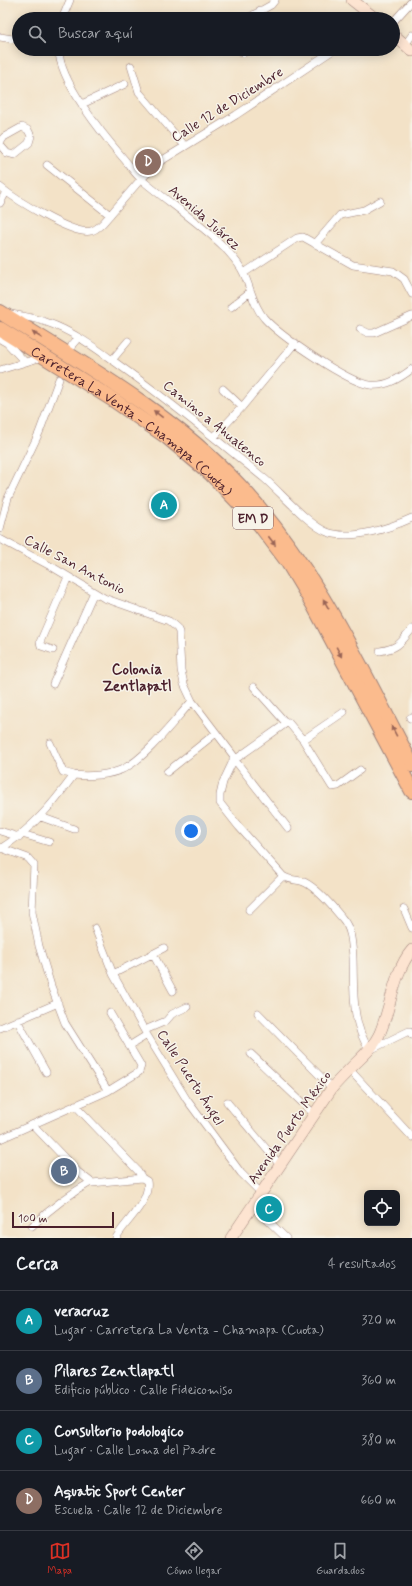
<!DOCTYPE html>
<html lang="es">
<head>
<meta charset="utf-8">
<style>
	:root { --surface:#171b24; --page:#20242c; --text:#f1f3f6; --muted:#9ea1a6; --line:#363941; --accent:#d93025 }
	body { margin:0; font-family:Mynerve,sans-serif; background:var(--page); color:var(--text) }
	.controls { position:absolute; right:12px; bottom:12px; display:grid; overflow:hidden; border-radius:6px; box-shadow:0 2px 10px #0003 }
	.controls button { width:36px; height:36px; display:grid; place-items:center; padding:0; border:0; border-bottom:1px solid var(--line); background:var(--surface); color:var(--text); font:20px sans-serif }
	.scale { position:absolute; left:12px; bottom:10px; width:102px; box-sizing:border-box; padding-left:4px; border:2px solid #4a1f2b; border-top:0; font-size:11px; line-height:14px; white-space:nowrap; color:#4a1f2b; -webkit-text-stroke:3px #f7f3e8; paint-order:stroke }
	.you { position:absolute; left:191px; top:831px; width:14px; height:14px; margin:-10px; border:3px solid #fff; border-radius:50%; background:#1a73e8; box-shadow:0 0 0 6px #1a73e833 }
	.badge { display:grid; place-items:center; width:26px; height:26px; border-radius:50%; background:var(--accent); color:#fff; font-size:13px; font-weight:700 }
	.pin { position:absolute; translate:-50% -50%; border:2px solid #fff; box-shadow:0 1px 4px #0006 }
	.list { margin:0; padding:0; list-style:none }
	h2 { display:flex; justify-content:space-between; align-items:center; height:52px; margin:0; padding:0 16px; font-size:17px }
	h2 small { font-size:13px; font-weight:400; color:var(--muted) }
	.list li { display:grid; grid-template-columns:26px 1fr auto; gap:12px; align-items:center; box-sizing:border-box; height:60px; padding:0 16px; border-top:1px solid var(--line) }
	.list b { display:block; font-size:15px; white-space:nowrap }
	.list p { margin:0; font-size:13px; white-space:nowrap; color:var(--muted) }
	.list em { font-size:13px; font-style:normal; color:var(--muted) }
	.icon { flex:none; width:22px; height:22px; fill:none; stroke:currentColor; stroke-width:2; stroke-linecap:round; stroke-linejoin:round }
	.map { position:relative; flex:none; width:412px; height:1238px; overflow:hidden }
	.search { position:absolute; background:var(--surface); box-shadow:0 2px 10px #0003; left:12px; right:12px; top:12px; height:44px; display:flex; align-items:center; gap:10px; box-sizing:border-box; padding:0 14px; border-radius:22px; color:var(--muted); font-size:15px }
	.sheet { height:292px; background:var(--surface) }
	nav { display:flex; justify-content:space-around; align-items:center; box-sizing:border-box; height:56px; border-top:1px solid var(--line); background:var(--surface); font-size:11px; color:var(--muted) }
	nav a { display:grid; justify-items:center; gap:2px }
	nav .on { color:var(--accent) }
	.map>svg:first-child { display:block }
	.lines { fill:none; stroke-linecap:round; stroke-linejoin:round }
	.street-casing { stroke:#9e8079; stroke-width:8 }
	.secondary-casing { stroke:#9e8079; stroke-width:12 }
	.highway-casing { stroke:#9e8079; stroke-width:16 }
	.street { stroke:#fff; stroke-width:7 }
	.secondary { stroke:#fde4d1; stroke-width:11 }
	.highway { stroke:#fbbb8d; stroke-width:14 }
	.oneway { fill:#9a6557 }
	.labels { text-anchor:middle; stroke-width:3; stroke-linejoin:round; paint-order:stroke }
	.shield { fill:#f7f3e8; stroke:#7e5f64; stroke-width:1 }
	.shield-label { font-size:13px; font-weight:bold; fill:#4a1f2b }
	.street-label { font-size:14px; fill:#4a1f2b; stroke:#f7f3e8 }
	.neighbourhood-label { font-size:15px; font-weight:bold; fill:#4a1f2b; stroke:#f7f3e8 }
</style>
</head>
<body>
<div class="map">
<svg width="412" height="1238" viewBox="0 0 412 1238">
	<rect width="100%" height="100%" fill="#f7f3e8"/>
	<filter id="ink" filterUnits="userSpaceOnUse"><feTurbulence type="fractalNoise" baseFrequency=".025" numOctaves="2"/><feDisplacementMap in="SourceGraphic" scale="8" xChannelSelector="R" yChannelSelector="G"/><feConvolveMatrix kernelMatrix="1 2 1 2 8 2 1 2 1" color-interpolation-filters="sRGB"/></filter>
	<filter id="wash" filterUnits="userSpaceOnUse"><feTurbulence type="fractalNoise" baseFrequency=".012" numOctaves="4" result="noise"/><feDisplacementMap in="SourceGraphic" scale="16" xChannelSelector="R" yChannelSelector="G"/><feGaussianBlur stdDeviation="0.9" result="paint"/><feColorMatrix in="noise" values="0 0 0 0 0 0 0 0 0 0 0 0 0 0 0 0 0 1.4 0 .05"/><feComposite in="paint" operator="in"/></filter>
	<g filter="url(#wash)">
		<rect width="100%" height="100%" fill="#f3e2c7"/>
	</g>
	<g filter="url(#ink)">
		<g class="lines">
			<!-- street casing -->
			<g class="street-casing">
				<path id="street" d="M 260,10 L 263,19
					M 62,19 L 70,0
					M 246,19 L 271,5 L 275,0
					M 393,22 L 412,1
					M 0,37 L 19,40
					M 405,45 L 412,35
					M 59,49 C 58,80 104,136 124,159 C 130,166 135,174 142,180 C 169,203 199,222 224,247 C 231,255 240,264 244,274 C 251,289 253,305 264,318 C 280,336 347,382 370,385 C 386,387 400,378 412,369
					M 242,49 L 243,53
					M 131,66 L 139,92 L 185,146
					M 82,104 L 125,84
					M 0,143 L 4,137 L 22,127 L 28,130 L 31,136 L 29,143 L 14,155 L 7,153 L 0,145
					M 47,165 L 110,215
					M 0,187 C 15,199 73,236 91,231 C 96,230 100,226 103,223 L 141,179 L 161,161 L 236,115 L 335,49
					M 0,203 L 6,192
					M 315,244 L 340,215 L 364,210 L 380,201
					M 244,273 L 297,238 L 303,237 L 353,265 L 393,271 L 404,279 L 412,294
					M 231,307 L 250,292
					M 11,314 C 23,316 35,318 46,322 C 73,331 97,349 119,365 C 170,401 217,440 265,479 C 281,493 309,525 327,532 C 351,541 390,528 412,518
					M 360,329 L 368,333 L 374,333 L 412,316
					M 0,339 L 7,343 L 25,362
					M 70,352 L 72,345 L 78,338
					M 112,360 L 128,341
					M 0,370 L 39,358
					M 223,389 L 242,407
					M 214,437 L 242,407 L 295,343
					M 0,529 L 8,498 L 39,433 L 59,379
					M 0,539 L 54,568 L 104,598 L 169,621 L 177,628 L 179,632 L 181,670 L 184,684 L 192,701 L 233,755 L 233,761 L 223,782 L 220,795 L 220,803 L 239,827 L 283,876 C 290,881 297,879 304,882 C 317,888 333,907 342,918 C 352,929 352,944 353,958 C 354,989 351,1025 370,1050 L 409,1031 L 412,1035
					M 53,650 L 41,646 L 40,642 L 68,577
					M 380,651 C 399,648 400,643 412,629
					M 53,684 L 94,592
					M 254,687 L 286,723
					M 410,718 L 412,717
					M 303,740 L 344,712
					M 50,743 L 63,772 L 74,775
					M 167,772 L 216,733
					M 41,817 L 74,829
					M 288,828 L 238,764 L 233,761 L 288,722 L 303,740 L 332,787 L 338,786 L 360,770
					M 0,831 L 19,837
					M 22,834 L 49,842
					M 1,848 L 28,858 L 34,865 L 32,912 L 39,946 L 51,986 L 65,1023 L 108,1091
					M 0,849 C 32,829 52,805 74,775 C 89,777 109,775 123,769 C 146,758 174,721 192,701
					M 404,909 L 412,928
					M 249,910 L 283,876
					M 95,928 L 113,974
					M 164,948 L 113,974 L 147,1035 L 187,1100 L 241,1173 L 261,1193
					M 153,954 L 173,991
					M 258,1013 L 332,1088
					M 17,1020 L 46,1072
					M 0,1028 L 58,1003
					M 145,1030 L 166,1021 L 172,1014 L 187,1007
					M 129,1046 L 147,1035
					M 251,1054 L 314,1114
					M 349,1069 L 412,1137
					M 227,1102 L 280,1165
					M 75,1105 L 138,1171 L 142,1178 L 147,1181 C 151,1202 125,1221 116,1238
					M 33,1125 L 78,1172 L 91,1182
					M 0,1139 L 108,1091 L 139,1072 L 141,1066 L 140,1064 L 110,1013
					M 253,1206 L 286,1238
					M 32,1226 C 50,1209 69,1194 91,1182 L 92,1183 L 142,1178"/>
			</g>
			<!-- secondary casing -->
			<g class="secondary-casing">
				<path id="secondary" d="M 352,0 L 376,19
					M 393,34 L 412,51
					M 231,1238 L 332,1088 C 337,1082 343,1076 349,1070 C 360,1058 371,1051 379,1035 C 391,1009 393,972 412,950"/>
			</g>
			<!-- highway casing -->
			<g class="highway-casing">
				<g id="highway">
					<path d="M 0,312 C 83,364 171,413 239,485 C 315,566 361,668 412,765"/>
					<path id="s1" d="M 0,329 L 112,399 L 167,437 L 210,473 L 260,525 L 287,561 L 314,606 L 412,791"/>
				</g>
			</g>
			<!-- street -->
			<use href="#street" class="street"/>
			<!-- secondary -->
			<use href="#secondary" class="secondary"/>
			<!-- highway -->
			<use href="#highway" class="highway"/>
		</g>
		<!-- one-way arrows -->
		<defs><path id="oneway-solid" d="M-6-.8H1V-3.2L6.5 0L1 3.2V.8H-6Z"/></defs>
		<g class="oneway">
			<use href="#oneway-solid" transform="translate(37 335) rotate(-148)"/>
			<use href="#oneway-solid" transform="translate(158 414) rotate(-142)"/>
			<use href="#oneway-solid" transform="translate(272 541) rotate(53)"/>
			<use href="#oneway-solid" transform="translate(326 604) rotate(-119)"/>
			<use href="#oneway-solid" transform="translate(339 652) rotate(62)"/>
			<use href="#oneway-solid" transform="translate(394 731) rotate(-118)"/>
		</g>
	</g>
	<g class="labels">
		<!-- shield labels -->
		<rect class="shield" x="233" y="507" width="40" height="22" rx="3"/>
		<g class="shield-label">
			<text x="253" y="523">EM D</text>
		</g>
		<!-- street labels -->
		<g class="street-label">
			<text transform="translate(227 104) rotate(-32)" y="5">Calle 12 de Diciembre</text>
			<text transform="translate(205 217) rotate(41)" y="5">Avenida Juárez</text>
			<text dy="5" stroke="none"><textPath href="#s1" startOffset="161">Carretera La Venta - Chamapa (Cuota)</textPath></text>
			<text transform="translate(215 423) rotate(39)" y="5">Camino a Ahuatenco</text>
			<text transform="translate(75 564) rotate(28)" y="5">Calle San Antonio</text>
			<text transform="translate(191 1077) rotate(57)" y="5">Calle Puerto Ángel</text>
			<text transform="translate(289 1127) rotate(-55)" y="5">Avenida Puerto México</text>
		</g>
		<!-- neighbourhood labels -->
		<g class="neighbourhood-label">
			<text x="137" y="674">Colonia<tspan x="137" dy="17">Zentlapatl</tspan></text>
		</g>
	</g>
</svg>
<div class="controls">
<button><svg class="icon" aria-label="locate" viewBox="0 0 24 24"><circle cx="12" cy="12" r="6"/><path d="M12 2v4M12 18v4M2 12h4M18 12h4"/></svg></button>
</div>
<div class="scale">100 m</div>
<div class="you"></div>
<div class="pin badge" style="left:164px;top:505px;background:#0f9aa8">A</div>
<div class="pin badge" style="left:64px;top:1171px;background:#5c6f8a">B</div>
<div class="pin badge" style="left:269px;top:1209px;background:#0f9aa8">C</div>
<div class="pin badge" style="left:148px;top:162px;background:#8d6e63">D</div>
<div class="search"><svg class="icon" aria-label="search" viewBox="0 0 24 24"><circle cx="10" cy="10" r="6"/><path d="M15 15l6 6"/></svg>Buscar aquí</div>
</div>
<section class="sheet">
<h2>Cerca<small>4 resultados</small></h2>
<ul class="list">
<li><span class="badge" style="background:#0f9aa8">A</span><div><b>veracruz</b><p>Lugar · Carretera La Venta - Chamapa (Cuota)</p></div><em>320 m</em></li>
<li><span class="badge" style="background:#5c6f8a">B</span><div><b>Pilares Zentlapatl</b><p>Edificio público · Calle Fideicomiso</p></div><em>360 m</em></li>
<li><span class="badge" style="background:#0f9aa8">C</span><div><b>Consultorio podologico</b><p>Lugar · Calle Loma del Padre</p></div><em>380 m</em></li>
<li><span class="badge" style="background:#8d6e63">D</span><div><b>Aquatic Sport Center</b><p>Escuela · Calle 12 de Diciembre</p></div><em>660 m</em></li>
</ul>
</section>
<nav>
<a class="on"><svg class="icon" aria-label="map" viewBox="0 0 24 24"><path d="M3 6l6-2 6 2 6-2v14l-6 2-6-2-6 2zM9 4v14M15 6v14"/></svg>Mapa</a>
<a><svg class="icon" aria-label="directions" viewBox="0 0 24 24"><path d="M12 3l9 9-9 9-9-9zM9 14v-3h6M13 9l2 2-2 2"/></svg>Cómo llegar</a>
<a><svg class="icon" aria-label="saved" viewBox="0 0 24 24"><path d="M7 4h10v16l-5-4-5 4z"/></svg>Guardados</a>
</nav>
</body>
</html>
